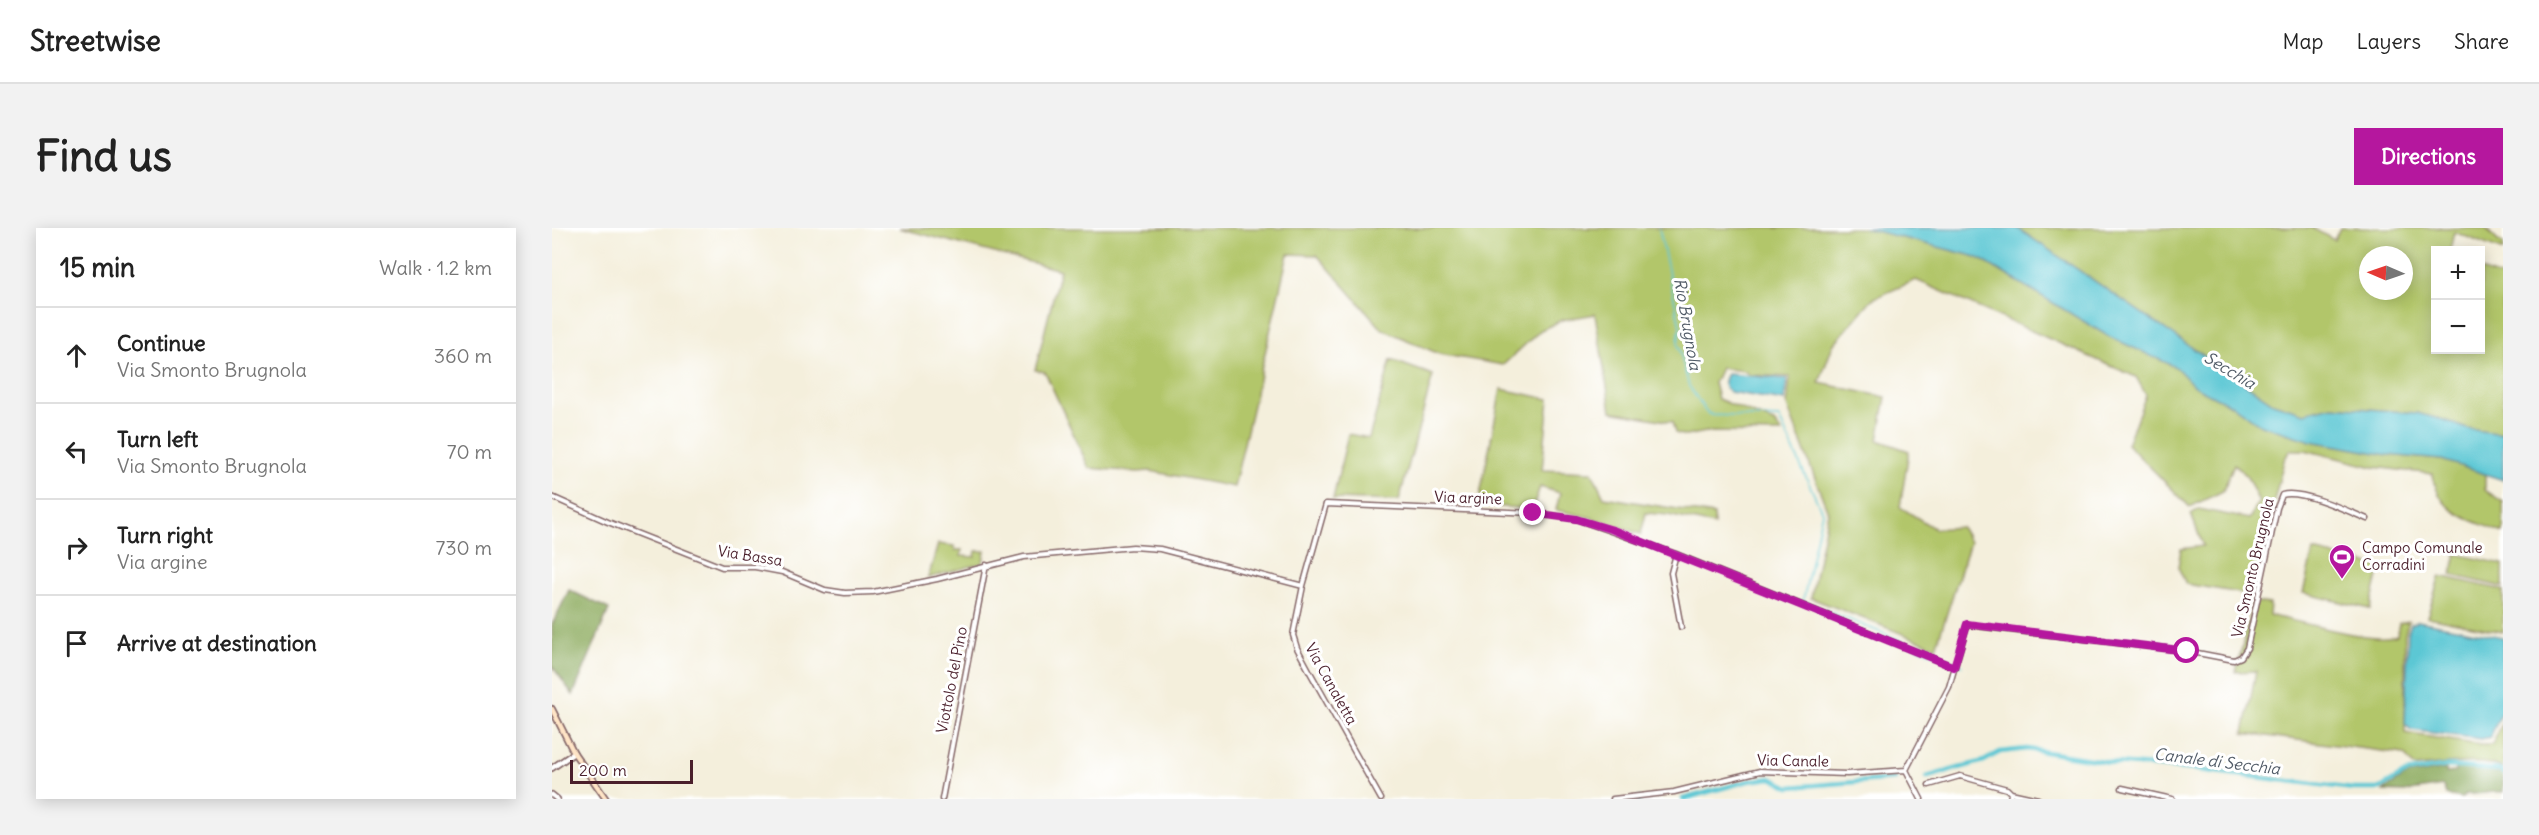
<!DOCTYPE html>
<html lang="en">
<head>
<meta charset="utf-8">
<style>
	:root { --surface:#fff; --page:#f2f2f2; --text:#222; --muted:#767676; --line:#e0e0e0; --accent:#b5179e }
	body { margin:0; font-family:Delius,sans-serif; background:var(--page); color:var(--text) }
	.controls { position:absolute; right:18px; top:18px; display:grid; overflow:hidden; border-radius:0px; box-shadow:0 3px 15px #0003 }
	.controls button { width:54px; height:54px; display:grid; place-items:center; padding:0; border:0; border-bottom:2px solid var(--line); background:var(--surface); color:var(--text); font:30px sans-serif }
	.compass { position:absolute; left:1807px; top:18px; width:54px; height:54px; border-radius:50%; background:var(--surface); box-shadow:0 3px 15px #0003; rotate:272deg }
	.scale { position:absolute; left:18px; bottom:15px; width:123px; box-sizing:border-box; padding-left:6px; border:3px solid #4a1f2b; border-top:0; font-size:16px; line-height:21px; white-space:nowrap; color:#4a1f2b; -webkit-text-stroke:4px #fff; paint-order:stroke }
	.stop { position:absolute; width:18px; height:18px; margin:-14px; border:4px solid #b5179e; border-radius:50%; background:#fff }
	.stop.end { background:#b5179e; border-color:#fff; box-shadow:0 2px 6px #0008 }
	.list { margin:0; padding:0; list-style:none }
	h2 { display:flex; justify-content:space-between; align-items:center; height:78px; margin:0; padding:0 24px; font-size:26px }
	h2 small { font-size:20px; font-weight:400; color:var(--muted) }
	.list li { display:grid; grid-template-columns:39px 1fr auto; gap:18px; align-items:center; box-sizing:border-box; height:96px; padding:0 24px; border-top:2px solid var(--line) }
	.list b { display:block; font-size:22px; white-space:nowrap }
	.list p { margin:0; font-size:20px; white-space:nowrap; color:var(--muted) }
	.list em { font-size:20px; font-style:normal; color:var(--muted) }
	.icon { flex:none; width:33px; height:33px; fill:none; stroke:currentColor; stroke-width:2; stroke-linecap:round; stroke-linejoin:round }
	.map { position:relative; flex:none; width:1951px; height:571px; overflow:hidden; border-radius:0px }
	header { display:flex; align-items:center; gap:36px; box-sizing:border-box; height:84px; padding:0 30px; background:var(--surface); border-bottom:2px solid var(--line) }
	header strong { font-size:28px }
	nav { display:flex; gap:33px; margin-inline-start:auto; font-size:21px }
	.intro { display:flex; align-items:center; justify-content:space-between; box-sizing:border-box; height:144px; padding:0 36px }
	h1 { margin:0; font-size:42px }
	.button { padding:15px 27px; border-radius:0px; background:var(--accent); color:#fff; font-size:21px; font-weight:700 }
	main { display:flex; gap:36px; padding:0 36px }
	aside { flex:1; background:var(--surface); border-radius:0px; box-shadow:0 3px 15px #0003 }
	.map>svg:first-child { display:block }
	.green { fill:#b2c66a; stroke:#7e724a; stroke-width:1.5; fill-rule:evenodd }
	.forest { fill:#8dab5e; stroke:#6c6544; stroke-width:1.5 }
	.water { fill:#5bc7d4; stroke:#527380; stroke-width:1.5 }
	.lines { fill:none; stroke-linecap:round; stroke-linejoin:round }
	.stream { stroke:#5bc7d4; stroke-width:1.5 }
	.canal { stroke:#5bc7d4; stroke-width:4.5 }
	.minor-casing { stroke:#866869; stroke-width:7 }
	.tertiary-casing { stroke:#866869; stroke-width:8 }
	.secondary-casing { stroke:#866869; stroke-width:8 }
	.minor { stroke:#fff; stroke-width:4 }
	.tertiary { stroke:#fff; stroke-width:4.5 }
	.secondary { stroke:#ffe4c6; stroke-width:4.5 }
	.route { stroke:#b5179e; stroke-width:8 }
	.labels { text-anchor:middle; stroke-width:6; stroke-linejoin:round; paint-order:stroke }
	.street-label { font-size:15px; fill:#4a1f2b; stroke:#fff }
	.poi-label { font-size:15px; fill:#4a1f2b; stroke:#fff; text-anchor:start }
	.water-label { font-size:16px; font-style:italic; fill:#505a66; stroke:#fff }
</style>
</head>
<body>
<header>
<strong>Streetwise</strong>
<nav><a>Map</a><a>Layers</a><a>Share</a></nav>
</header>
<div class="intro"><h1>Find us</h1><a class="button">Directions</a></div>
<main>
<aside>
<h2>15 min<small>Walk · 1.2 km</small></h2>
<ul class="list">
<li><svg class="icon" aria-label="ahead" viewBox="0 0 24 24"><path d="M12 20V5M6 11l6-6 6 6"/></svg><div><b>Continue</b><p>Via Smonto Brugnola</p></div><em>360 m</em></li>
<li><svg class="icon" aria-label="left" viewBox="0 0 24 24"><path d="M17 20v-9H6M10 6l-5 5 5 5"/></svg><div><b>Turn left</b><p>Via Smonto Brugnola</p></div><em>70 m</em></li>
<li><svg class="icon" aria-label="right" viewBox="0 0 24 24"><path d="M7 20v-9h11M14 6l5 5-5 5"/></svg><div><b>Turn right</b><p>Via argine</p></div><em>730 m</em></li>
<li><svg class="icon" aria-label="arrive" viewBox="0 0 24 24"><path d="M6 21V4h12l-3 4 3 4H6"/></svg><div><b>Arrive at destination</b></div></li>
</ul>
</aside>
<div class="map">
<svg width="1951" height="571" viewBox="0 0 1951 571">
	<rect width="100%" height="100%" fill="#fff"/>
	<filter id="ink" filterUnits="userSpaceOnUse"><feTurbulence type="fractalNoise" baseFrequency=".0167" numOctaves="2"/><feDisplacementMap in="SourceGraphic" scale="12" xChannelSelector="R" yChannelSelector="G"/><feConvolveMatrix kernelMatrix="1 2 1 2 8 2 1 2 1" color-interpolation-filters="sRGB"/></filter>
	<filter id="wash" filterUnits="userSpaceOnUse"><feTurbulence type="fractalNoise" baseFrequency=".008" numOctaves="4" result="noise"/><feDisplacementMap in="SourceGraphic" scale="24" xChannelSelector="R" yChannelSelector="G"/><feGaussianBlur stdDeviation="1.35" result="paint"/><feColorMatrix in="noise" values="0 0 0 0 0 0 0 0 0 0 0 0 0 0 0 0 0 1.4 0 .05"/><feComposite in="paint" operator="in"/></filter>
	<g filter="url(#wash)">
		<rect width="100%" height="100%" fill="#f4efdc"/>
		<!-- green -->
		<path class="green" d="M 347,0 L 1312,0 L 1425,29 L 1556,108 L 1624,139 L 1642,158 L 1681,178 L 1709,197 L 1759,213 L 1836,227 L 1890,232 L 1933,246 L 1933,262 L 1951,274 L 1951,305 C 1917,290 1886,287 1881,246 L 1821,239 L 1753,222 L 1738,222 L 1732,232 L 1700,367 L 1634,356 L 1626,339 L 1629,321 L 1651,318 L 1639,286 L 1647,281 L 1697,291 L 1707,274 L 1694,247 L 1682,236 L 1671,263 L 1638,279 L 1575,216 L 1594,167 L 1584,149 L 1364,52 L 1320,71 L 1281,117 L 1267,155 L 1334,169 L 1326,212 L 1357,223 L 1348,279 L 1383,301 L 1409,299 L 1418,314 L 1384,419 L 1259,370 L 1276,284 L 1235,178 L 1238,149 L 1197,147 L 1192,143 L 1169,140 L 1162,155 L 1166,171 L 1222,194 L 1230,205 L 1154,204 L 1134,208 L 1123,205 L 1120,194 L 1059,183 L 1043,86 L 1010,92 L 989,102 L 951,137 L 887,126 L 830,101 L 765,27 L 736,26 L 682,259 L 598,243 L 586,244 L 537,240 L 493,144 L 483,142 L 508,42 Z
			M 1465,0 L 1760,0 L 1782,12 L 1788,0 L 1933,0 L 1946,13 L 1951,15 L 1951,23 L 1902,4 L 1898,22 L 1884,22 L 1884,122 L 1928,122 L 1929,42 L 1951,50 L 1951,206 L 1915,201 L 1892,192 L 1864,185 L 1780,178 L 1752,185 L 1721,175 ZM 1816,27 L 1852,27 L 1852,63 L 1816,63 Z
			M 839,132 L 881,147 L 847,273 L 781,271 L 796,206 L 817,210 Z
			M 949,161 L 997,171 L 990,242 L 1040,244 L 1052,269 L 1162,287 L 1162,297 L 1116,287 L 1094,285 L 1089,306 L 1037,289 L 1004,282 L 1008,265 L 988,259 L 980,281 L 926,277 Z
			M 386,316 L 402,318 L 403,322 L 410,322 L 409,328 L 423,329 L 424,323 L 433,323 L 431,335 L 376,350 Z
			M 1761,323 L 1828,339 L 1818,381 L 1751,365 Z
			M 1904,326 L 1951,336 L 1951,359 L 1899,347 Z
			M 1888,348 L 1951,362 L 1951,404 L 1875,389 Z
			M 1701,374 L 1718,376 L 1717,387 L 1724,389 C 1752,394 1821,416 1845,407 L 1847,395 L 1857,393 L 1853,406 L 1853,505 L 1929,517 L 1940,517 L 1951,494 L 1951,541 C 1932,528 1885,538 1862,539 L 1852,526 L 1692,505 L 1704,443 L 1684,444 Z"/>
		<!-- forest -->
		<path class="forest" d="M 17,362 L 57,381 L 21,467 L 0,438 L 0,397 Z
			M 1904,539 L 1947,544 L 1951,547 L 1951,564 C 1938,563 1927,567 1914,566 L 1911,570 L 1894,567 L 1891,558 L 1852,564 L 1831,563 L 1855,547 L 1894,541 L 1894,545 L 1904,544 Z"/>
		<!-- water -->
		<path class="water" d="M 1312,0 L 1465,0 L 1721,175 L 1752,185 L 1780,178 L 1864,185 L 1892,192 L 1915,201 L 1951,206 L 1951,252 L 1890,232 L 1836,227 L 1759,213 L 1709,197 L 1681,178 L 1642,158 L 1624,139 L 1556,108 L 1425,29 Z
			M 1175,146 L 1235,151 L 1232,173 L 1178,164 C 1171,158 1170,154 1175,146 Z
			M 1866,393 L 1951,409 L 1951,482 L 1938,509 L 1929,511 L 1859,502 L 1853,496 L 1856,405 L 1859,396 Z"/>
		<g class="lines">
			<!-- stream -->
			<path class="stream" d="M 1107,0 L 1128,98 L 1126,116 L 1137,158 L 1154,184 L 1160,187 L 1227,190 L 1270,284 L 1251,373 L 1410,437"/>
			<!-- canal -->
			<path class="canal" d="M 1375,549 L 1432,533 L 1448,524 L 1475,521 L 1563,535 L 1647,542 L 1802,561 L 1827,561 L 1854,545 L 1894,538 L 1947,542 L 1951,545
				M 1086,571 L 1088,571
				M 1131,571 L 1196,553 L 1219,550 L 1238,559 L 1343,551"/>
		</g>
	</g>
	<g filter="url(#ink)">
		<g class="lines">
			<!-- minor casing -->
			<g class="minor-casing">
				<path id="minor" d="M 0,269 L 56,294 L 170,339 L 203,339 L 230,344 L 273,362 L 293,365 L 321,364 L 385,351 L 472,329 L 581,319 L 608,321 L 751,358
					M 1124,326 L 1119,345 L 1129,399
					M 1354,542 L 1397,459 L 1415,397 L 1635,423 L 1682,432 L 1689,429 L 1695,420 L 1725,280 L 1730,267 C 1749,261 1796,283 1815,291
					M 1354,542 L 1369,571
					M 1377,557 L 1408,548 L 1455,561 L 1459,565 L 1458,571
					M 1570,560 L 1620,571
					M 1459,565 L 1486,571
					M 390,571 L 434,337
					M 829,571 L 759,446 L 745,420 L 741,407 L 751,358 L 774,276 L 982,285 L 1024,291 L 1124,326 L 1402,439
					M 1061,571 L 1122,564 L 1208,543 L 1295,546 L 1354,542"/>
			</g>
			<!-- tertiary casing -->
			<g class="tertiary-casing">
				<path id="tertiary" d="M 0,540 L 22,525
					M 0,567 L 5,571"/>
			</g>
			<!-- secondary casing -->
			<g class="secondary-casing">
				<path id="secondary" d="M 0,481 L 22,525 L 54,571"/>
			</g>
			<!-- minor -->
			<use href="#minor" class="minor"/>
			<!-- tertiary -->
			<use href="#tertiary" class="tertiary"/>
			<!-- secondary -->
			<use href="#secondary" class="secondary"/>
		</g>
	</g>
	<g class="lines" filter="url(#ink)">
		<!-- route -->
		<path class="route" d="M 981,285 L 1024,291 L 1061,302 L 1402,439 L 1415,396 L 1635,423"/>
	</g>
	<!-- icons -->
	<defs>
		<g id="stadium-pin" transform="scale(1.35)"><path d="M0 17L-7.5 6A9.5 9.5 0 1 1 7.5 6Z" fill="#b5179e" stroke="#fff"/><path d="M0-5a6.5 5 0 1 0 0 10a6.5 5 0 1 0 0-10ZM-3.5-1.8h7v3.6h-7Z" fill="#fff"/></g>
	</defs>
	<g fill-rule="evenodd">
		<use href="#stadium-pin" x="1790" y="329"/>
	</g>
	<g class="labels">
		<!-- street labels -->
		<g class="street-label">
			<text transform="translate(916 270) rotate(2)" y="5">Via argine</text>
			<text transform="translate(198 328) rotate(9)" y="5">Via Bassa</text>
			<text transform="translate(1701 340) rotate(-77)" y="5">Via Smonto Brugnola</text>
			<text transform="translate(400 452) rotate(-79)" y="5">Viottolo del Pino</text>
			<text transform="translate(779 456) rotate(61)" y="5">Via Canaletta</text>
			<text transform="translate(1241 533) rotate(1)" y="5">Via Canale</text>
		</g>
		<!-- poi labels -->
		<g class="poi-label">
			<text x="1810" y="325">Campo Comunale<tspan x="1810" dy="17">Corradini</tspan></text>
		</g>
		<!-- water labels -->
		<g class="water-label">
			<text transform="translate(1136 96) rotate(80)" y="6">Rio Brugnola</text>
			<text transform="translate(1678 142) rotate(31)" y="6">Secchia</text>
			<text transform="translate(1665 533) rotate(7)" y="6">Canale di Secchia</text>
		</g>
	</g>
</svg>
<div class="controls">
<button>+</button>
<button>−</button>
</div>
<svg class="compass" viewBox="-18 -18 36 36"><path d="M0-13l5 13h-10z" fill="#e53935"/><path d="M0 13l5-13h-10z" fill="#767676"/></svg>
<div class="scale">200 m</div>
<div class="stop" style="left:1635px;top:423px"></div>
<div class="stop end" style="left:981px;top:285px"></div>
</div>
</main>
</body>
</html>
